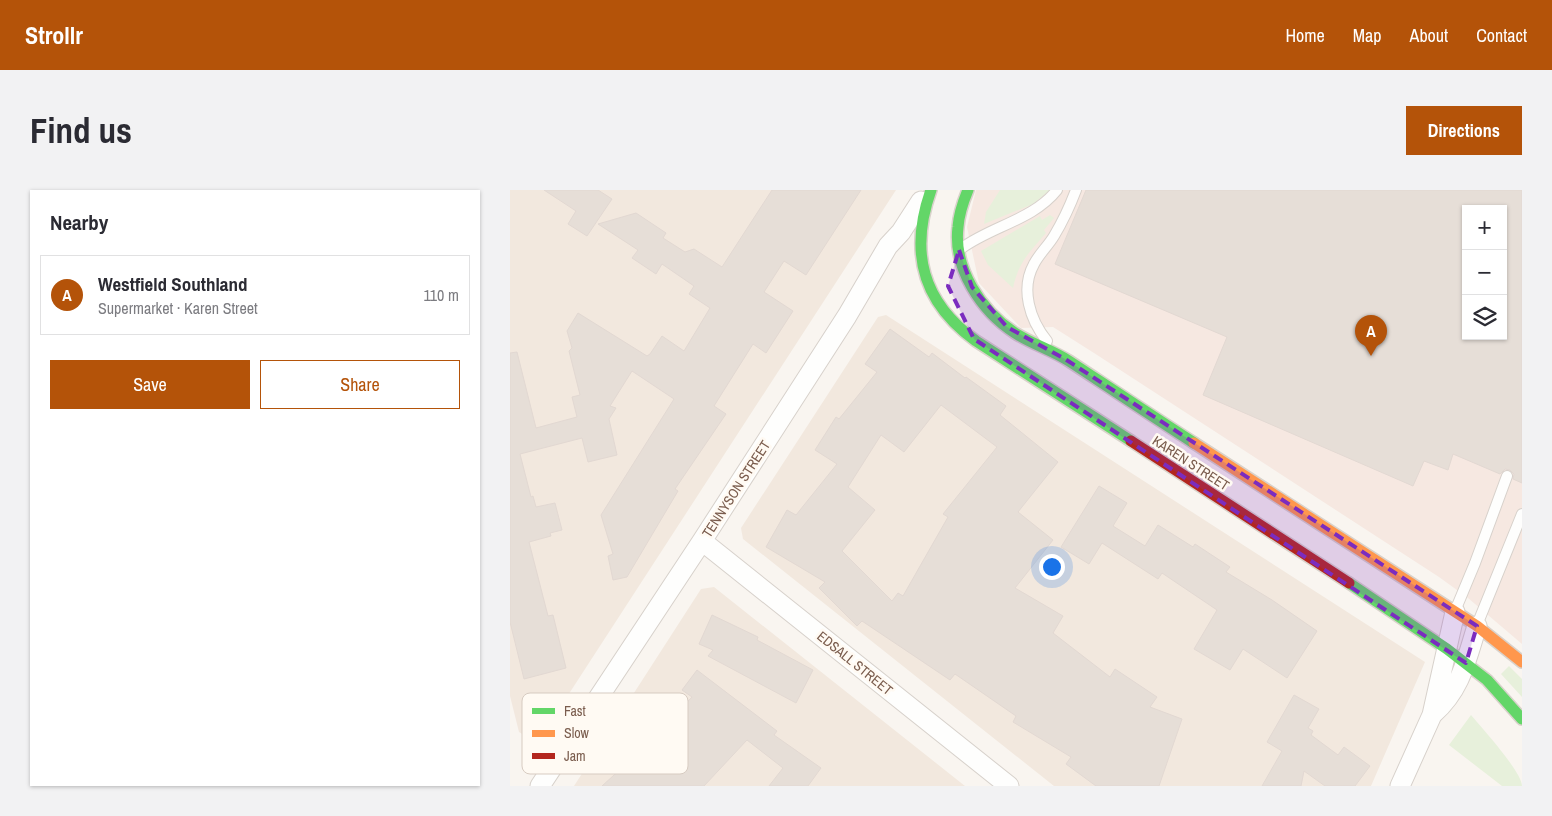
<!DOCTYPE html>
<html lang="en">
<head>
<meta charset="utf-8">
<style>
	:root { --surface:#fff; --page:#f2f2f3; --text:#2b2b33; --muted:#7c7c81; --line:#e1e1e2; --accent:#b45309 }
	body { margin:0; font-family:"Archivo Narrow",sans-serif; background:var(--page); color:var(--text) }
	.controls { position:absolute; right:15px; top:15px; display:grid; overflow:hidden; border-radius:0px; box-shadow:0 1px 4px #0004 }
	.controls button { width:45px; height:45px; display:grid; place-items:center; padding:0; border:0; border-bottom:1px solid var(--line); background:var(--surface); color:var(--text); font:25px sans-serif }
	.you { position:absolute; left:541px; top:376px; width:18px; height:18px; margin:-12px; border:4px solid #fff; border-radius:50%; background:#1a73e8; box-shadow:0 0 0 8px #1a73e833 }
	.badge { display:grid; place-items:center; width:32px; height:32px; border-radius:50%; background:var(--accent); color:#fff; font-size:16px; font-weight:700 }
	.pin { position:absolute; translate:-50% -41px; filter:drop-shadow(0 1px 2px #0008) }
	.pin::after { content:''; position:absolute; top:26px; width:18px; height:15px; background:inherit; clip-path:polygon(0 0,100% 0,50% 100%) }
	.list { margin:0; padding:0; list-style:none }
	h2 { display:flex; justify-content:space-between; align-items:center; height:65px; margin:0; padding:0 20px; font-size:21px }
	h2 small { font-size:16px; font-weight:400; color:var(--muted) }
	.list li { display:grid; grid-template-columns:32px 1fr auto; gap:15px; align-items:center; box-sizing:border-box; height:80px; margin:0 10px 10px; padding:0 10px; border:1px solid var(--line); border-radius:0px }
	.list b { display:block; font-size:19px; white-space:nowrap }
	.list p { margin:0; font-size:16px; white-space:nowrap; color:var(--muted) }
	.list em { font-size:16px; font-style:normal; color:var(--muted) }
	.actions { display:flex; gap:10px; padding:15px 20px }
	.actions a { flex:1; padding:11px 0; border:1px solid var(--accent); border-radius:0px; text-align:center; font-size:18px; color:var(--accent) }
	.actions .main { background:var(--accent); color:#fff }
	.icon { flex:none; width:28px; height:28px; fill:none; stroke:currentColor; stroke-width:2; stroke-linecap:round; stroke-linejoin:round }
	.map { position:relative; flex:none; width:1012px; height:596px; overflow:hidden; border-radius:0px }
	header { display:flex; align-items:center; gap:30px; box-sizing:border-box; height:70px; padding:0 25px; background:var(--accent); color:#fff }
	header strong { font-size:24px }
	nav { display:flex; gap:28px; margin-inline-start:auto; font-size:18px }
	.intro { display:flex; align-items:center; justify-content:space-between; box-sizing:border-box; height:120px; padding:0 30px }
	h1 { margin:0; font-size:35px }
	.button { padding:12px 22px; border-radius:0px; background:var(--accent); color:#fff; font-size:18px; font-weight:700 }
	main { display:flex; gap:30px; padding:0 30px }
	aside { flex:1; background:var(--surface); border-radius:0px; box-shadow:0 1px 4px #0004 }
	.map>svg:first-child { display:block }
	.residential { fill:#f2e8de }
	.commercial { fill:#f6e8e1; fill-rule:evenodd }
	.green { fill:#e7f0db }
	.building { fill:#e6ded7; stroke:#e2d8d2; fill-rule:evenodd }
	.lines { fill:none; stroke-linecap:round; stroke-linejoin:round }
	.lane-casing { stroke:#d7d1cb; stroke-width:12 }
	.street-casing { stroke:#d7d1cb; stroke-width:21 }
	.fast-casing { stroke:#d9d2cb; stroke-width:14 }
	.slow-casing { stroke:#d9d2cb; stroke-width:14 }
	.jam-casing { stroke:#d9d2cb; stroke-width:14 }
	.lane { stroke:#fefefd; stroke-width:10 }
	.street { stroke:#fefefd; stroke-width:19 }
	.fast { stroke:#63d668; stroke-width:11 }
	.slow { stroke:#ff974d; stroke-width:11 }
	.jam { stroke:#b3261e; stroke-width:11 }
	.marked { fill:#7b2cbf; fill-opacity:0.2; stroke:#7b2cbf; stroke-width:4; stroke-dasharray:10 6; stroke-linejoin:round }
	.labels { text-anchor:middle; stroke-width:5; stroke-linejoin:round; paint-order:stroke }
	.street-label { font-size:14px; fill:#7a5c4d; stroke:#fffaf3 }
	.key { fill:#fffaf3; stroke:#d7cbc1; stroke-width:1 }
	.key-label { font-size:14px; fill:#7a5c4d }
</style>
</head>
<body>
<header>
<strong>Strollr</strong>
<nav><a>Home</a><a>Map</a><a>About</a><a>Contact</a></nav>
</header>
<div class="intro"><h1>Find us</h1><a class="button">Directions</a></div>
<main>
<aside>
<h2>Nearby<small></small></h2>
<ul class="list">
<li><span class="badge">A</span><div><b>Westfield Southland</b><p>Supermarket · Karen Street</p></div><em>110 m</em></li>
</ul>
<div class="actions"><a class="main">Save</a><a>Share</a></div>
</aside>
<div class="map">
<svg width="1012" height="596" viewBox="0 0 1012 596">
	<rect width="100%" height="100%" fill="#f9f5f0"/>
	<!-- residential -->
	<path class="residential" d="M 0,0 L 386,0 L 27,553 L 9,542 L 0,506 Z
		M 376,125 L 915,472 L 861,596 L 544,596 L 233,349 L 231,338 L 368,127 Z
		M 204,397 L 455,596 L 64,596 L 191,399 Z"/>
	<!-- commercial -->
	<path class="commercial" d="M 466,0 L 1012,0 L 1012,454 L 958,408 L 929,387 L 584,163 L 543,137 L 511,138 L 469,93 L 457,37 ZM 956,19 L 993,19 L 993,146 L 956,146 Z"/>
	<!-- green -->
	<path class="green" d="M 490,0 L 540,0 L 523,14 L 474,34 L 476,22 Z
		M 540,25 L 544,28 L 534,40 L 536,43 C 519,63 509,71 503,98 L 478,75 L 471,61 L 530,26 L 532,30 Z
		M 999,476 L 1012,489 L 1012,507 L 991,484 Z
		M 961,525 C 972,538 1012,582 1012,596 L 992,596 L 939,555 Z"/>
	<!-- building -->
	<path class="building" d="M 34,0 L 88,0 L 102,9 L 77,46 L 58,34 L 66,21 Z
		M 262,0 L 351,0 L 296,85 L 274,71 L 254,102 L 283,121 L 256,163 L 243,154 L 204,216 L 216,224 L 165,299 L 168,301 L 117,387 L 103,390 L 98,366 L 103,364 L 91,325 L 164,209 L 122,181 L 100,216 L 106,218 L 99,229 L 107,265 L 78,272 L 72,248 L 10,264 L 21,307 L 23,306 L 26,317 L 45,313 L 52,340 L 40,343 L 41,346 L 19,352 L 38,426 L 43,425 L 56,478 L 14,489 L 0,432 L 0,163 L 7,162 L 26,238 L 67,227 L 62,207 L 70,205 L 59,161 L 62,158 L 57,141 L 68,123 L 137,166 L 140,164 L 152,146 L 174,161 L 200,118 L 179,104 L 184,96 L 152,74 L 146,84 L 122,68 L 128,60 L 88,34 L 126,23 L 156,43 L 153,48 L 175,62 L 184,59 L 212,77 Z
		M 576,0 L 1012,0 L 1012,293 L 1003,289 L 1004,284 L 1000,280 L 995,279 L 990,284 L 943,264 L 938,280 L 914,271 L 903,296 L 693,205 L 717,147 L 545,74 ZM 956,19 L 993,19 L 993,146 L 956,146 Z
		M 380,139 L 419,167 L 422,163 L 455,188 L 456,187 L 496,216 L 490,225 L 548,272 L 508,322 L 543,350 L 505,398 L 553,426 L 543,443 L 600,487 L 605,479 L 647,507 L 640,517 L 672,529 L 649,596 L 586,596 L 556,574 L 561,567 L 503,532 L 506,526 L 445,484 L 440,490 L 352,431 L 347,436 L 309,398 L 315,392 L 256,357 L 277,320 L 286,325 L 327,274 L 305,260 L 326,227 L 329,229 L 367,182 L 355,174 ZM 431,215 L 487,257 L 433,324 L 438,327 L 393,406 L 388,403 L 382,411 L 332,361 L 365,320 L 338,297 L 371,245 L 394,262 Z
		M 589,296 L 617,313 L 603,336 L 635,356 L 648,335 L 683,357 L 685,354 L 720,377 L 716,382 L 762,410 L 807,441 L 777,488 L 733,459 L 720,480 L 684,459 L 707,420 L 652,383 L 648,389 L 592,353 L 579,374 L 551,357 Z
		M 202,425 L 248,447 L 247,450 L 303,480 L 286,513 L 198,466 L 203,460 L 189,454 Z
		M 187,480 L 267,541 L 264,545 L 311,578 L 298,596 L 259,596 L 273,578 L 237,550 L 194,596 L 92,596 L 138,554 L 182,507 L 172,500 Z
		M 784,505 L 809,519 L 798,538 L 803,541 L 801,545 L 828,565 L 834,557 L 860,576 L 845,596 L 815,596 L 794,581 L 791,596 L 752,596 L 772,561 L 757,552 Z"/>
	<g class="lines">
		<!-- lane casing -->
		<g class="lane-casing">
			<path id="lane" d="M 452,58 C 482,36 523,30 547,0
				M 537,151 C 520,130 510,99 524,74 C 529,64 538,56 544,46 C 553,31 560,16 566,0
				M 945,421 L 965,373 L 997,286
				M 967,435 L 1012,324"/>
		</g>
		<!-- street casing -->
		<g class="street-casing">
			<path id="street" d="M 192,351 L 499,596
				M 923,524 C 951,499 956,471 967,436
				M 30,596 L 192,351 L 337,126 L 378,56 L 391,42 L 411,11
				M 890,596 L 922,525 L 945,422"/>
		</g>
		<!-- fast casing -->
		<g class="fast-casing">
			<path id="fast" d="M 421,0 C 399,62 412,112 466,151 L 621,251
				M 458,0 C 453,12 449,23 448,37 C 443,78 471,121 505,143 C 522,154 542,160 559,171 C 600,198 642,226 684,253
				M 839,393 L 937,459 L 977,490 L 1012,529"/>
		</g>
		<!-- slow casing -->
		<g class="slow-casing">
			<path id="slow" d="M 684,253 L 967,436 L 1012,472"/>
		</g>
		<!-- jam casing -->
		<g class="jam-casing">
			<path id="jam" d="M 621,251 L 839,393"/>
		</g>
		<!-- lane -->
		<use href="#lane" class="lane"/>
		<!-- street -->
		<use href="#street" class="street"/>
		<!-- fast -->
		<use href="#fast" class="fast"/>
		<!-- slow -->
		<use href="#slow" class="slow"/>
		<!-- jam -->
		<use href="#jam" class="jam"/>
	</g>
	<!-- marked area -->
	<path class="marked" d="M 449,60 L 462,97 L 497,137 L 555,169 L 967,436 L 956,473 L 464,149 L 438,96 Z"/>
	<g class="labels">
		<!-- street labels -->
		<g class="street-label">
			<text transform="translate(681 273) rotate(33)" y="5">KAREN STREET</text>
			<text transform="translate(226 299) rotate(-57)" y="5">TENNYSON STREET</text>
			<text transform="translate(345 473) rotate(39)" y="5">EDSALL STREET</text>
		</g>
	</g>
	<!-- legend -->
	<rect x="12" y="503" width="166" height="81" rx="8" class="key"/>
	<rect x="22" y="518" width="23" height="6" fill="#63d668"/>
	<rect x="22" y="540" width="23" height="7" fill="#ff974d"/>
	<rect x="22" y="563" width="23" height="6" fill="#b3261e"/>
	<g class="key-label">
		<text x="54" y="526">Fast</text>
		<text x="54" y="548">Slow</text>
		<text x="54" y="571">Jam</text>
	</g>
</svg>
<div class="controls">
<button>+</button>
<button>−</button>
<button><svg class="icon" aria-label="layers" viewBox="0 0 24 24"><path d="M12 4l9 5-9 5-9-5zM3 14l9 5 9-5"/></svg></button>
</div>
<div class="you"></div>
<div class="pin badge" style="left:861px;top:166px">A</div>
</div>
</main>
</body>
</html>
